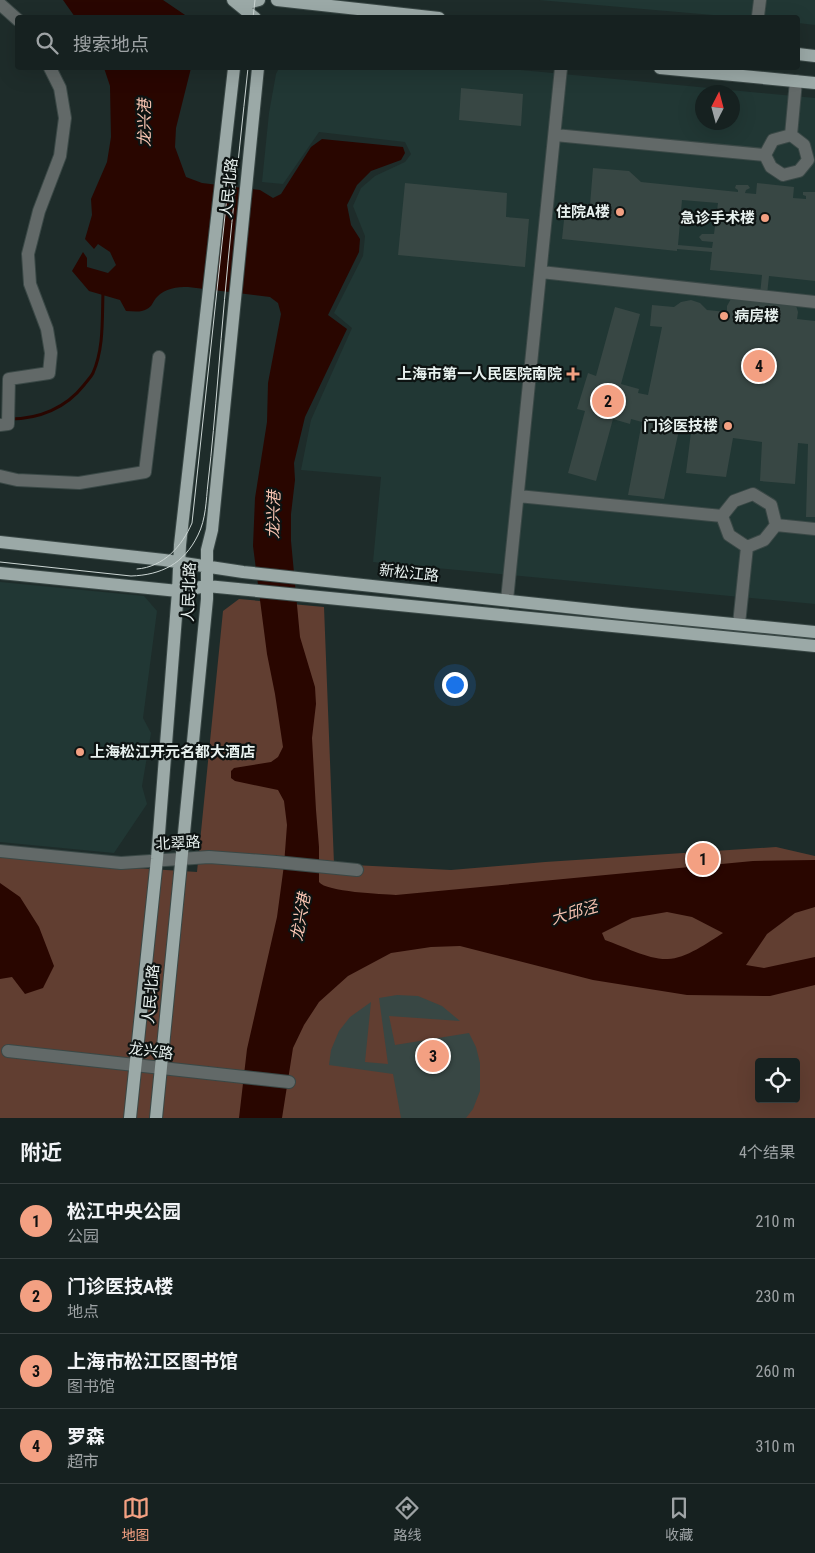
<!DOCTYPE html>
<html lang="zh">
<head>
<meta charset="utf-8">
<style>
	:root { --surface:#162120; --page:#232e2d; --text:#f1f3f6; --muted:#9ea3a5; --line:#353e3e; --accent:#f3a082 }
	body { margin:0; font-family:"Roboto Condensed","Noto Sans SC",sans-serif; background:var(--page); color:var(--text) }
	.controls { position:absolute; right:15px; bottom:15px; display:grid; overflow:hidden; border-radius:5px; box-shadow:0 5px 20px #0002 }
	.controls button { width:45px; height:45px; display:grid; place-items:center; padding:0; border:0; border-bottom:1px solid var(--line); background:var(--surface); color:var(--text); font:25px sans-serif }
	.compass { position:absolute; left:695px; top:85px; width:45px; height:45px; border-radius:50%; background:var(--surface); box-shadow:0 5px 20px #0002; rotate:6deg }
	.you { position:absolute; left:454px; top:684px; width:18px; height:18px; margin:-12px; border:4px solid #fff; border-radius:50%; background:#1a73e8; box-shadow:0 0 0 8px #1a73e833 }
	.badge { display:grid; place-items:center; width:32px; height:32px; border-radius:50%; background:var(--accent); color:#111; font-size:16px; font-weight:700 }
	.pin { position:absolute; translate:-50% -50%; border:2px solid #fff; box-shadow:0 1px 5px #0006 }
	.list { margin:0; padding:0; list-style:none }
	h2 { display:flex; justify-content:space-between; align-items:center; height:65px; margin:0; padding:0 20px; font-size:21px }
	h2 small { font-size:16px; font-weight:400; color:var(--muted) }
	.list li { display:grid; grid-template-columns:32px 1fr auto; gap:15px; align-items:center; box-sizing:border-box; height:75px; padding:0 20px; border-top:1px solid var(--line) }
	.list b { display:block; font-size:19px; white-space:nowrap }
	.list p { margin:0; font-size:16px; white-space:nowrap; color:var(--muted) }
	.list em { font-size:16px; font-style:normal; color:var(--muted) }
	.icon { flex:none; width:28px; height:28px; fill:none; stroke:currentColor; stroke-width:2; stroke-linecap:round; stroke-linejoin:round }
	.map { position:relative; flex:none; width:815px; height:1118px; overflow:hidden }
	.search { position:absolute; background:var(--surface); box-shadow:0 5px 20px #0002; left:15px; right:15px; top:15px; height:55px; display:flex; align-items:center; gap:12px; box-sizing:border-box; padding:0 18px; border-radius:5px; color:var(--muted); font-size:19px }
	.sheet { height:365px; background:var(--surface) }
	nav { display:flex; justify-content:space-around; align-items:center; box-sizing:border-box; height:70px; border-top:1px solid var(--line); background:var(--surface); font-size:14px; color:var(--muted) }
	nav a { display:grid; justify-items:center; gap:2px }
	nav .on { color:var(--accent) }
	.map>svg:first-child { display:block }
	.built { fill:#213734; fill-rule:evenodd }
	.green { fill:#613e31; fill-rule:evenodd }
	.water { fill:#290600; fill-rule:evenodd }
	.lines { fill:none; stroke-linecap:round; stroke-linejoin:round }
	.stream { stroke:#290600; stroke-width:3 }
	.building { fill:#384744; fill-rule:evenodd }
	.minor-casing { stroke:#3a4846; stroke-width:14 }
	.major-casing { stroke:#3a4846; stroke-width:14 }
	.minor { stroke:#626968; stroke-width:12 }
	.major { stroke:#9ba9a7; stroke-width:12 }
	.tram { stroke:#ccd6d4; stroke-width:1 }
	.poi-dot { fill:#f3a082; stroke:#0d1312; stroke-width:2 }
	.labels { text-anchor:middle; stroke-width:4.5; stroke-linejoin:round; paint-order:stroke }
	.street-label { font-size:15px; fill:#e8f1ef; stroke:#0d1312 }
	.poi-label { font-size:15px; font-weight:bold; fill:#e8f1ef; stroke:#0d1312; text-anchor:end }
	.water-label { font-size:16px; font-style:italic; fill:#f7c3b1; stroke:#0d1312 }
</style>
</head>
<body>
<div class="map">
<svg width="815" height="1118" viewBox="0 0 815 1118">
	<rect width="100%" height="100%" fill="#1e2c2a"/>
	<!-- built -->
	<path class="built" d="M 539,0 L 815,0 L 815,25 L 798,23 L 798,18 L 736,17 Z
		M 279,68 L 501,68 L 815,98 L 815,604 L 373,562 L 381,477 L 301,470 L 311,420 L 352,328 L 334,313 L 363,256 L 365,236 L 353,206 L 361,188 L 375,176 L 405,162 L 411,154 L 405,142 L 319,132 L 283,184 L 262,182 L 269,113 L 276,74 ZM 702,92 L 732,92 L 732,122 L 702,122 Z
		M 0,582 L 144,596 L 157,611 L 143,718 L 151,733 L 142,786 L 147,804 L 114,853 L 0,842 Z"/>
	<!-- green -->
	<path class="green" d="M 239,599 L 324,607 L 334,864 L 451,870 L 545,862 L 776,847 L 815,856 L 815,1118 L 0,1118 L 0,857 L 104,866 L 197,872 L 223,611 ZM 759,1062 L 796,1062 L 796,1099 L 759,1099 Z"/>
	<!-- water -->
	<path class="water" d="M 63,0 L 163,0 L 188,17 L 75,17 Z
		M 104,68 L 191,68 L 176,128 L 175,147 L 186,177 L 202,183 L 260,190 L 273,198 L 281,194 L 311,147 L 322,139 L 403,147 L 405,153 L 401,160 L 371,171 L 357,185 L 347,205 L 351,225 L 360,239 L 359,252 L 328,315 L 347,329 L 305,417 L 294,463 L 295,480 L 291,514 L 291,541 L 300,637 L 315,687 L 316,704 L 312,738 L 316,810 L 319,847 L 319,882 C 326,892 382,894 396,895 L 753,861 L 815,860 L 815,907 L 795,913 L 767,934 L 746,965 L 764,968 L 815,957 L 815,985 L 770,996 L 687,995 L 593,980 L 460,946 L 431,947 L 391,953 L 348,976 L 319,1002 L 304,1025 L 293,1048 L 282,1118 L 239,1118 L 247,1049 L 277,917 L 284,865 L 287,825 L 284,801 L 278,790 L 235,781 L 231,778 L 231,771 L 234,768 L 271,762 L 278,757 L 283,747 L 275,694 L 267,654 L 253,546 L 255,498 L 267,422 L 268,383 L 281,314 L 278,303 L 270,297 L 188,287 C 177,287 165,288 157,297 C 153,301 152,307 147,309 C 140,313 133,311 126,311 L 120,300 L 89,291 L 72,271 L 83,252 L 87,258 L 87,267 L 108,273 L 116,265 L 110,252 L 98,244 L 94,249 L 85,239 L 92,215 L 91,199 L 107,162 L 111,137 L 110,86 ZM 667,912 L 692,917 L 723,933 C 709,942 685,959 668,959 C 649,960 623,946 605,940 L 602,933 L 632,918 Z
		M 0,883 L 20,897 L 39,927 L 54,966 L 43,988 L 25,994 L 12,977 L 0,979 Z"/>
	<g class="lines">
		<!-- stream -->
		<path class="stream" d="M 10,419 C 39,419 66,408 84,385 C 87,381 91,377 93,373 C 104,348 102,319 103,293"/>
	</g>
	<!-- building -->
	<path class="building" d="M 461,88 L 523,94 L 521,126 L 459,120 Z
		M 593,168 L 629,171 L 641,182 L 738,192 L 738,190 L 735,188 L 736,185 L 748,185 L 750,188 L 746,190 L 745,193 L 756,194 L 757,183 L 794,187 L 793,198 L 806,199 L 806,196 L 803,195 L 803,192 L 815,192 L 815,281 L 769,276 L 767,295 L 795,302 L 798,312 L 797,319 L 815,321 L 815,517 L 806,517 L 808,444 L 798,443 L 795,484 L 760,481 L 762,442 L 733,438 L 726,477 L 686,473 L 691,432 L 679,430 L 664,499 L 628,495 L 642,422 L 631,419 L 630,424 L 613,419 L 596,481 L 568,473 L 585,411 L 577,409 L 588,373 L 596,376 L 615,307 L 640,314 L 621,384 L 639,389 L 638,393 L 648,395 L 662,327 L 650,326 L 652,305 L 674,307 L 681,302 L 691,300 L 700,303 L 707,310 L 727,312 L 727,306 L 732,297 L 760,294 L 762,275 L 710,270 L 712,252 L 677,249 L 677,251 L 562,239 L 564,220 L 558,220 L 559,202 L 590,205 ZM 682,200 L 718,203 L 714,234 L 702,234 L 699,237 L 702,241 L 713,242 L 712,248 L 678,245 Z
		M 405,183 L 507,193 L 506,217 L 529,219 L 525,267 L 398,255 Z
		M 397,995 L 418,996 L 442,1006 L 460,1021 L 389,1016 L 395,1045 L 469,1033 L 476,1047 L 480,1063 L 480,1091 L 473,1109 L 466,1118 L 401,1118 L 393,1074 L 329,1065 L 331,1050 L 339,1031 L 350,1017 L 371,1002 L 365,1062 L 388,1064 L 379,998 Z"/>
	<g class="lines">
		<!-- minor casing -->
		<g class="minor-casing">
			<path id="minor" d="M 0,4 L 18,20
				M 758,16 L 760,0
				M 555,135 L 765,155
				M 791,135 L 804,145 L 808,160 L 799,171 L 783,175 L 771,167 L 765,155 L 773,140 Z
				M 791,135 L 796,81
				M 541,272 L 815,302
				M 0,425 L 8,424 L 9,379 L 49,373 L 51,353 L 47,329 L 30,284 L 28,254 L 39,211 L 60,156 L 65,118 L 60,88 L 50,68
				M 0,476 L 17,480 L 79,483 L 145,472 L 159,357
				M 753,494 L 771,505 L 776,525 L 764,540 L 747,547 L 729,535 L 722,516 L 734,501 Z
				M 518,496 L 722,516
				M 776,525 L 815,529
				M 507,600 L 561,68
				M 739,624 L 747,547
				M 0,851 L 121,863 L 209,857 L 276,862 L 357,870
				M 8,1051 L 289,1082"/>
		</g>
		<!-- major casing -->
		<g class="major-casing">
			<path id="major" d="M 233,0 L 255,18
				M 277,0 L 439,18
				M 241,5 L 259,0
				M 798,54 L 815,56
				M 660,68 L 815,83
				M 0,542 L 164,560 L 243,572 L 631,614 L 815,632
				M 0,573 L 178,591 L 207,586 L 815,646
				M 130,1118 L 157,859 L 178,591 L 180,545 L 234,68
				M 156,1118 L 207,599 L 207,550 L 212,530 L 258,68"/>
		</g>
		<!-- minor -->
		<use href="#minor" class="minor"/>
		<!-- major -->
		<use href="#major" class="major"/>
		<!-- tram -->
		<path class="tram" d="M 253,18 L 255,0
			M 0,562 L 131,576 C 161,575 184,564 198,535 C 206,519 206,501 208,483 C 212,448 215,413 218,377 C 226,274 237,171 248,68
			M 137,569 C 164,567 182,546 192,523 L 229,178"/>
	</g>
	<!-- markers -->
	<g class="poi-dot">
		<circle cx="620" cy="212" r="5"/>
		<circle cx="765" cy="218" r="5"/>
		<circle cx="724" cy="316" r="5"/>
		<path d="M570.5 366.5h5v5h5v5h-5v5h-5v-5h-5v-5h5z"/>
		<circle cx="728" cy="426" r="5"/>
		<circle cx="80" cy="752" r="5"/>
	</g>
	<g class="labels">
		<!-- street labels -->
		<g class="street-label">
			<text transform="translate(229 188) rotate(-84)" y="5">人民北路</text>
			<text transform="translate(409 573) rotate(6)" y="5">新松江路</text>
			<text transform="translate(189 592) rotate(-88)" y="5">人民北路</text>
			<text transform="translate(178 843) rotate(-3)" y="5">北翠路</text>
			<text transform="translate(151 994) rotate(-85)" y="5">人民北路</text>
			<text transform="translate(151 1051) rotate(7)" y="5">龙兴路</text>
		</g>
		<!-- poi labels -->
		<g class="poi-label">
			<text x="610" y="217">住院A楼</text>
			<text x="755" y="223">急诊手术楼</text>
			<text x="734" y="321" text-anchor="start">病房楼</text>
			<text x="562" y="379">上海市第一人民医院南院</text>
			<text x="718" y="431">门诊医技楼</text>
			<text x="90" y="757" text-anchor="start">上海松江开元名都大酒店</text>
		</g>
		<!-- water labels -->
		<g class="water-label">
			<text transform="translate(144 123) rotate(-90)" y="6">龙兴港</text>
			<text transform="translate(273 515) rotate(-89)" y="6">龙兴港</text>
			<text transform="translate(574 912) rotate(-16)" y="6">大邱泾</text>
			<text transform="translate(300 917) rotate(-80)" y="6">龙兴港</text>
		</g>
	</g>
</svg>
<div class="controls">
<button><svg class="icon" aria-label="locate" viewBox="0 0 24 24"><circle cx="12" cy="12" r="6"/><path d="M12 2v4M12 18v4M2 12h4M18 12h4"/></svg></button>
</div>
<svg class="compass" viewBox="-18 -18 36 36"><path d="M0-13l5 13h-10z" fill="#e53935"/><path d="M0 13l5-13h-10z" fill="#9ea3a5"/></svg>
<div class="you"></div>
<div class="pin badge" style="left:703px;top:859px">1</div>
<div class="pin badge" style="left:608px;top:401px">2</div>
<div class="pin badge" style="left:433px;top:1056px">3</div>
<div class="pin badge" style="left:759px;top:366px">4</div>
<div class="search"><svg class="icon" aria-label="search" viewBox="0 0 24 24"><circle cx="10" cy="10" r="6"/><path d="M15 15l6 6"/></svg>搜索地点</div>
</div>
<section class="sheet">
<h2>附近<small>4个结果</small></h2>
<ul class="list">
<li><span class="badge">1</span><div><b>松江中央公园</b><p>公园</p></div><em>210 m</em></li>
<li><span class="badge">2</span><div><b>门诊医技A楼</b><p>地点</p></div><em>230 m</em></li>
<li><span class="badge">3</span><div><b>上海市松江区图书馆</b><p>图书馆</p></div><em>260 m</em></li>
<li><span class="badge">4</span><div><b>罗森</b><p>超市</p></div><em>310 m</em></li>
</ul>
</section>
<nav>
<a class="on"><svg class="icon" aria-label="map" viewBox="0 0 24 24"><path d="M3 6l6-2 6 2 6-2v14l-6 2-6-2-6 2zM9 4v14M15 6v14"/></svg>地图</a>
<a><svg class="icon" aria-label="directions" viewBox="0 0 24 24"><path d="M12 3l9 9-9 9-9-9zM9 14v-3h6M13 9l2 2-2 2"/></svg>路线</a>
<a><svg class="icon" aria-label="saved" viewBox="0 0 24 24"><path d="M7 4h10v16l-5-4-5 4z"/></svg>收藏</a>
</nav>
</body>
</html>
